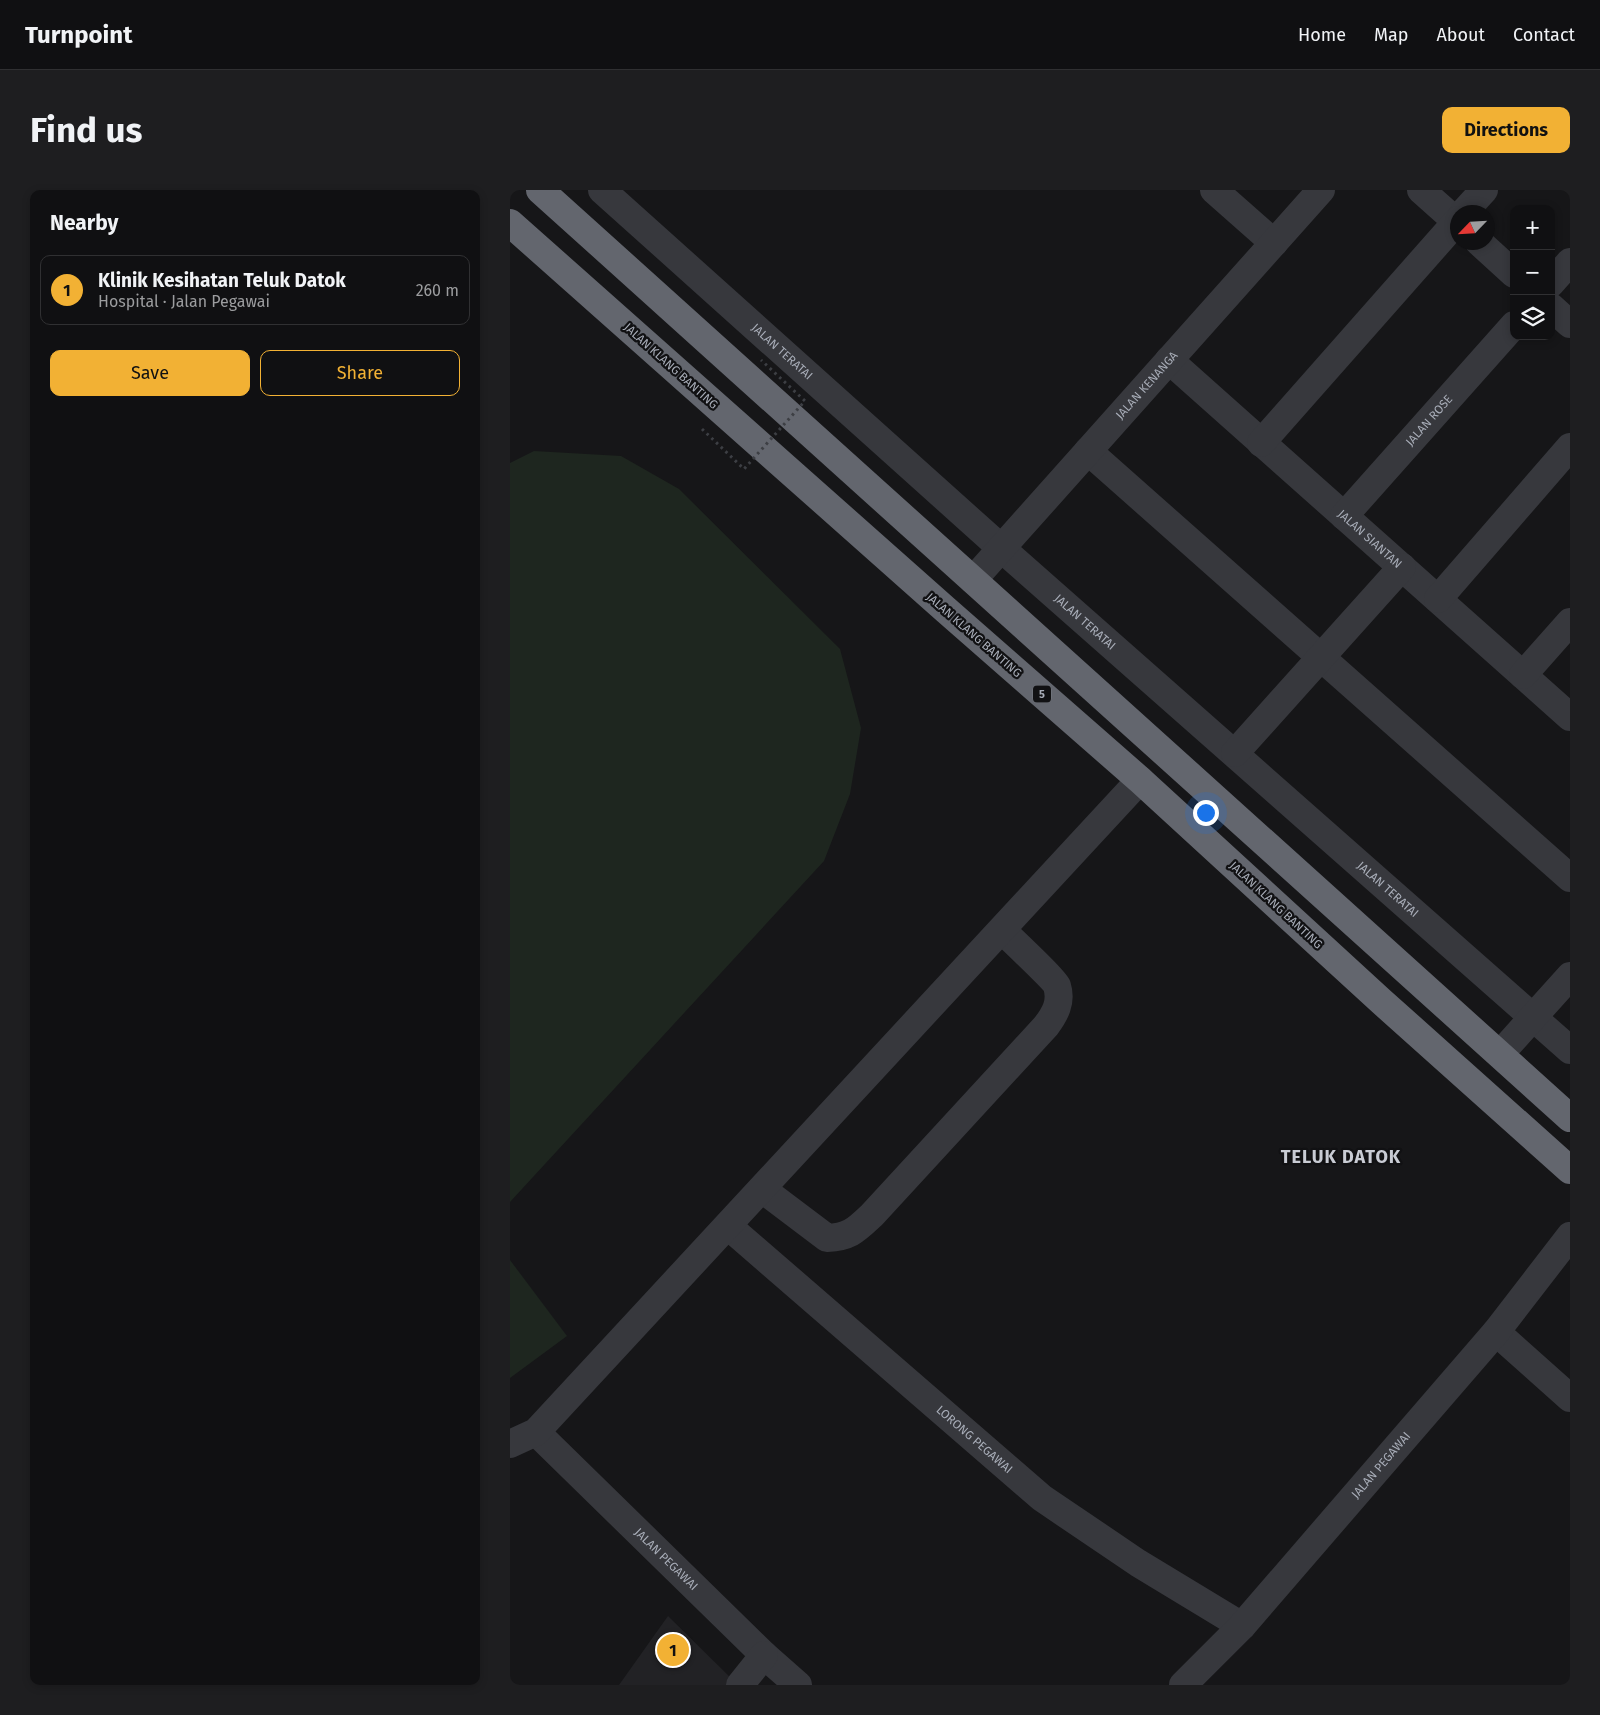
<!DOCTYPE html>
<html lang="en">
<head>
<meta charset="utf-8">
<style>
	:root { --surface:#101012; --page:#1e1e20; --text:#f1f3f6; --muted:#9c9d9f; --line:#303032; --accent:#f2b134 }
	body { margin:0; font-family:"Fira Sans",sans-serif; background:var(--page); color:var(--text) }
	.controls { position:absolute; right:15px; top:15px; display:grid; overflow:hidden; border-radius:10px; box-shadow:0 2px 8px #0003 }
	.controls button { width:45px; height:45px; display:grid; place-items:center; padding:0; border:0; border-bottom:1px solid var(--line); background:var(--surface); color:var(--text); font:25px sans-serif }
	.compass { position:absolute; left:940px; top:15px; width:45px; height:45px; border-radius:50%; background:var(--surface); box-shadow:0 2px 8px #0003; rotate:245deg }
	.you { position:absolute; left:695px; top:622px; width:18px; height:18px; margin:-12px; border:4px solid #fff; border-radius:50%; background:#1a73e8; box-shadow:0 0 0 8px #1a73e833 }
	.badge { display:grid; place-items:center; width:32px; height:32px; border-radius:50%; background:var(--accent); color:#111; font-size:16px; font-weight:700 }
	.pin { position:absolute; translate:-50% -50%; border:2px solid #fff; box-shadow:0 1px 5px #0006 }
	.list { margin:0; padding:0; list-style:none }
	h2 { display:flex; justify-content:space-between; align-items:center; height:65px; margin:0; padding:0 20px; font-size:21px }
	h2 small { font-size:16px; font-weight:400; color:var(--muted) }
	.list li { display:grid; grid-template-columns:32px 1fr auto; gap:15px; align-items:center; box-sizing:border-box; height:70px; margin:0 10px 10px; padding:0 10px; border:1px solid var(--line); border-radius:10px }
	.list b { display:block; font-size:19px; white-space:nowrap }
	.list p { margin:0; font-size:16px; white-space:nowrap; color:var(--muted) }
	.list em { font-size:16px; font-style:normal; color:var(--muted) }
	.actions { display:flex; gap:10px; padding:15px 20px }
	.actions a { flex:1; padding:11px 0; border:1px solid var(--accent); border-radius:10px; text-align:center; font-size:18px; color:var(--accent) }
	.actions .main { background:var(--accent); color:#111 }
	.icon { flex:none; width:28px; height:28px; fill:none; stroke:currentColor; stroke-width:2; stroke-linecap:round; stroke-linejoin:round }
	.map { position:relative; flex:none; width:1060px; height:1495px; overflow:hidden; border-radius:10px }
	header { display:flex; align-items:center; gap:30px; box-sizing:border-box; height:70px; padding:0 25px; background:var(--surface); border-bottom:1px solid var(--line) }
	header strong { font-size:24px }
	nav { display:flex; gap:28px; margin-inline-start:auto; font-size:18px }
	.intro { display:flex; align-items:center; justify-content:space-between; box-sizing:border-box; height:120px; padding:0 30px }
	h1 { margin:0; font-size:35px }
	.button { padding:12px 22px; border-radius:10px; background:var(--accent); color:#111; font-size:18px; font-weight:700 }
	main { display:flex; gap:30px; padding:0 30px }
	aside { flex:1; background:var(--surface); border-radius:10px; box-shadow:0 2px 8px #0003 }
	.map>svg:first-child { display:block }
	.built { fill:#222225 }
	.green { fill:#1e261f }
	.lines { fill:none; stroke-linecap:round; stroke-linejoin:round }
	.minor { stroke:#37383d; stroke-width:28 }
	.highway { stroke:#63666e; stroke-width:28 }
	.path-bridge { stroke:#3d3f44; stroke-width:3; stroke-dasharray:2.5 4; stroke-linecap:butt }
	.labels { text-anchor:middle; stroke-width:4.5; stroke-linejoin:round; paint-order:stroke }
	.shield { fill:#111113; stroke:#7b7e86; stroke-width:1 }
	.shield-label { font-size:11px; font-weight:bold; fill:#a8adb8 }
	.street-label { font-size:12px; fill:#a8adb8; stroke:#111113 }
	.district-label { font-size:18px; font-weight:bold; letter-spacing:1px; fill:#c9ccd4; stroke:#111113 }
</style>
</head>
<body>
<header>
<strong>Turnpoint</strong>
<nav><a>Home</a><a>Map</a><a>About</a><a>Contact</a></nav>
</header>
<div class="intro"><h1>Find us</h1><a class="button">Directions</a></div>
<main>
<aside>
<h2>Nearby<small></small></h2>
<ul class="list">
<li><span class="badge">1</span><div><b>Klinik Kesihatan Teluk Datok</b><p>Hospital · Jalan Pegawai</p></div><em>260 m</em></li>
</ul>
<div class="actions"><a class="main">Save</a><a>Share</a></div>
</aside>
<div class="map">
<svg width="1060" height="1495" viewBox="0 0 1060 1495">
	<rect width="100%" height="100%" fill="#161618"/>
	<!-- built -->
	<path class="built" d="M 158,1426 L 228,1495 L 109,1495 Z"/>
	<!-- green -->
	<path class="green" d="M 24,261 L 111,266 L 169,299 L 330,459 L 351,538 L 340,604 L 314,671 L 0,1012 L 0,273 Z
		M 0,1070 L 57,1146 L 0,1188 Z"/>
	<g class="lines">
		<!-- minor -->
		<g class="minor">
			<path id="s1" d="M 92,0 L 491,358 L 1060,860"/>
			<path d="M 704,0 L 764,53"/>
			<path d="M 911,0 L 948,33"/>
			<path d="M 954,22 L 974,0"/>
			<path d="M 969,52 L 1004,84"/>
			<path d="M 1041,93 L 1060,72"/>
			<path d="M 1041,117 L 1060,134"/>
			<path id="s2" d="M 659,170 L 1060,527"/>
			<path d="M 751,253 L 948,30"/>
			<path d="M 578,261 L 1060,688"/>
			<path id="s3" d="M 834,326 L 1004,135"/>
			<path id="s4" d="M 463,390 L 811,0"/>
			<path d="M 928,409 L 1060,257"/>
			<path d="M 1013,485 L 1060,432"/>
			<path d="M 725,563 L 892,377"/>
			<path d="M 990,864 L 1060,786"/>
			<path d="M 252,999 L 317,1048 C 340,1047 346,1040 362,1025 L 536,836 C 545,824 552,812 547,796 C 544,789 501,749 492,740"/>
			<path id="s5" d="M 218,1036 L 532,1308 L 628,1373 L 732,1436"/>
			<path d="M 986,1142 L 1060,1208"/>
			<path id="s6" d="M 26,1242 L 254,1465 L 288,1495"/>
			<path d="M 0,1254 L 26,1242 L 630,590"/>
			<path d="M 230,1495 L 254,1465"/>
			<path id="s7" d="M 673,1495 L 732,1436 L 986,1142 L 1060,1046"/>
		</g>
		<!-- highway -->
		<path class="highway" d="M 30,0 L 1060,928
			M 0,33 L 436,420 L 630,590 L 871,811 L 1060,980"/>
		<!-- path-bridge -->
		<path class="path-bridge" d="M 192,239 L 234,279 L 295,211 L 251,170"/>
	</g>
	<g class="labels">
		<!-- shield labels -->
		<rect class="shield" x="523" y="495.5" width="18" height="17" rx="4"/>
		<g class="shield-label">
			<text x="532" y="508">5</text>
		</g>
		<!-- street labels -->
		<g class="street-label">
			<text dy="4" stroke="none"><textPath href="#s1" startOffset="242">JALAN TERATAI</textPath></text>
			<text transform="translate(161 176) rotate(42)" y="4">JALAN KLANG BANTING</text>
			<text dy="4" stroke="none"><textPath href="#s4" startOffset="261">JALAN KENANGA</textPath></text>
			<text dy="4" stroke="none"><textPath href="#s3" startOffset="128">JALAN ROSE</textPath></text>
			<text dy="4" stroke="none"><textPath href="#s2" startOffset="269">JALAN SIANTAN</textPath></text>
			<text dy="4" stroke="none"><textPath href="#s1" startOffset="648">JALAN TERATAI</textPath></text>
			<text transform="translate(464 445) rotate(41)" y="4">JALAN KLANG BANTING</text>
			<text dy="4" stroke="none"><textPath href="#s1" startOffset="1052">JALAN TERATAI</textPath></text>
			<text transform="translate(766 715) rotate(43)" y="4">JALAN KLANG BANTING</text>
			<text dy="4" stroke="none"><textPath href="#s5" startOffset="326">LORONG PEGAWAI</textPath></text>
			<text dy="4" stroke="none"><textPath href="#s7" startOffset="296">JALAN PEGAWAI</textPath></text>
			<text dy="4" stroke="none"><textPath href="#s6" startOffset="182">JALAN PEGAWAI</textPath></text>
		</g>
		<!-- district labels -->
		<g class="district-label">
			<text x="831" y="973">TELUK DATOK</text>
		</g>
	</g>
</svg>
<div class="controls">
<button>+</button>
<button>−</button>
<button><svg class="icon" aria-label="layers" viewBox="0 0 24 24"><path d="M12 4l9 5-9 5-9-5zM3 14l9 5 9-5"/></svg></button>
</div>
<svg class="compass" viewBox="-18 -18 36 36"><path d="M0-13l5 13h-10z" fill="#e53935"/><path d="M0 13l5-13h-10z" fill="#9c9d9f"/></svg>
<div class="you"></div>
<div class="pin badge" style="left:163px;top:1460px">1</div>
</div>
</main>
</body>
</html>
